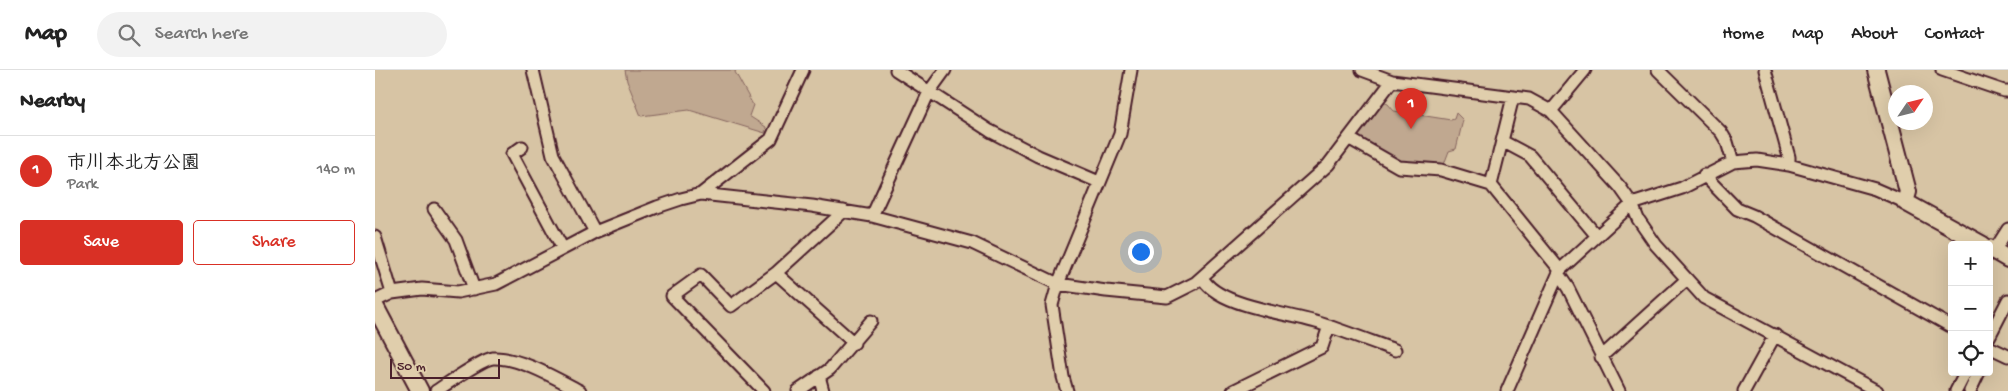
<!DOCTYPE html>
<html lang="en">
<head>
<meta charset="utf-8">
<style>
	:root { --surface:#fff; --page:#f2f2f2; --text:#222; --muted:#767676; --line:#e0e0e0; --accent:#d93025 }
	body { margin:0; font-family:"Gochi Hand","Klee One",sans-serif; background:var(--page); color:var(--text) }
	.controls { position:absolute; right:15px; bottom:15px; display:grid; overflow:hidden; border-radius:5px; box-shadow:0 5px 20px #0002 }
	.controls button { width:45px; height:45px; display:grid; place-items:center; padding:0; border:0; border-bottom:1px solid var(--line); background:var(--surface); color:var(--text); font:25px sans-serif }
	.compass { position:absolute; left:1513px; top:15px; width:45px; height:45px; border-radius:50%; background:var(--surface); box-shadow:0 5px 20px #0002; rotate:55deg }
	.scale { position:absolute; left:15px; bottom:12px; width:110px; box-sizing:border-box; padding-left:5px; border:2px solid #4a1f2b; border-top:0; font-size:14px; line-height:18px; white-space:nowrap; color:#4a1f2b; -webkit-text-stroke:4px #e0ceac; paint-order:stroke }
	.you { position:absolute; left:765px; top:181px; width:18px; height:18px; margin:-12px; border:4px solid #fff; border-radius:50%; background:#1a73e8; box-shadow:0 0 0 8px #1a73e833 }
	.badge { display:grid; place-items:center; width:32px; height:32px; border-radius:50%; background:var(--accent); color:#fff; font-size:16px; font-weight:700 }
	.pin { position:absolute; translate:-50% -41px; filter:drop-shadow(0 1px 2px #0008) }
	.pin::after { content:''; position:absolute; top:26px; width:18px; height:15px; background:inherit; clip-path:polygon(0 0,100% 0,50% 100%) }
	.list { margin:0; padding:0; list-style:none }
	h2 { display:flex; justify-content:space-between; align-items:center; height:65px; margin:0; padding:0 20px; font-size:21px }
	h2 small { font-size:16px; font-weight:400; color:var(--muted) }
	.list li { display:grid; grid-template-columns:32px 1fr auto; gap:15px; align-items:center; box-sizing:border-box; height:70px; padding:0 20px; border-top:1px solid var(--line) }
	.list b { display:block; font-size:19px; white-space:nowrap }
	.list p { margin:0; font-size:16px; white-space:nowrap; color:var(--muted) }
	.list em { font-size:16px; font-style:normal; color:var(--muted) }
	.actions { display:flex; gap:10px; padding:15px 20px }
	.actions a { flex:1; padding:11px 0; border:1px solid var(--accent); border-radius:5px; text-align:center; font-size:18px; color:var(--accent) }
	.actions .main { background:var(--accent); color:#fff }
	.icon { flex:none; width:28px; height:28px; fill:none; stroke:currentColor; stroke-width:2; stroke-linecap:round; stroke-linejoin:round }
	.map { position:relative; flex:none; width:1633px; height:321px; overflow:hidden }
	header { display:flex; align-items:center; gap:30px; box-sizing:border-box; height:70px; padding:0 25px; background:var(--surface); border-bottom:1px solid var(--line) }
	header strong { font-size:24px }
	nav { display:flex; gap:28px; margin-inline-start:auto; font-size:18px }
	.search { width:350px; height:45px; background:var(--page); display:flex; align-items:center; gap:12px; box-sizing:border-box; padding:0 18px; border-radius:28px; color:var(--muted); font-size:19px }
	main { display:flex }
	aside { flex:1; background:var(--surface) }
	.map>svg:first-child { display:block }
	.green { fill:#c0a890; stroke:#85645e }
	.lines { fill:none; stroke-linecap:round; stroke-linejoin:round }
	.street-casing { stroke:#4a1f2b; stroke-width:15 }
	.secondary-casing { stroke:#4a1f2b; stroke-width:20 }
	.street { stroke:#e0ceac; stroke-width:11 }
	.secondary { stroke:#e0ceac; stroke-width:16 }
</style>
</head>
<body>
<header>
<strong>Map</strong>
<div class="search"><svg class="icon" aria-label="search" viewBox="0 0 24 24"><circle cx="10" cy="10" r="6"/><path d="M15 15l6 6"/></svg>Search here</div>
<nav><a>Home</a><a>Map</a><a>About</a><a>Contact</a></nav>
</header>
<main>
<aside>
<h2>Nearby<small></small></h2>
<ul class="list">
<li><span class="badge">1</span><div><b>市川本北方公園</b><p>Park</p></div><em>140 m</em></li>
</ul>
<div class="actions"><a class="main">Save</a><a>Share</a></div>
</aside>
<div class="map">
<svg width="1633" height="321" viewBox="0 0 1633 321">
	<rect width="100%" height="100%" fill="#d7c4a4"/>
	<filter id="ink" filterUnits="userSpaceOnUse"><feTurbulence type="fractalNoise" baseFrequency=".02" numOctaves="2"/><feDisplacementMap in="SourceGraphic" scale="10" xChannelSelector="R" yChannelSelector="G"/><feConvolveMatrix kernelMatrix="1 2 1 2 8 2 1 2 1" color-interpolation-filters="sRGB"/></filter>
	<g filter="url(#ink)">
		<!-- green -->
		<path class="green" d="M 250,0 L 361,0 L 360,2 L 378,35 L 374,46 L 391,57 L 390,63 L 314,40 L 266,46 L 252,11 Z
			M 1006,31 L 1013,34 L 1019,41 L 1076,50 L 1079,49 L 1081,43 L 1088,50 L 1081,79 L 1074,81 L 1068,97 L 1025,94 L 979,68 Z"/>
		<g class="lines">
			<!-- street casing -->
			<g class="street-casing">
				<path id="street" d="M 158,0 L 178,85 L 220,162
					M 521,0 L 615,61 L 663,86 L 724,112
					M 987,0 L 1017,11 L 1154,29 L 1176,41 L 1245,117 L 1257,134 L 1263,149 L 1281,175 L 1329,228 L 1502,321
					M 1283,0 L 1346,62 L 1352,72 L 1358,92
					M 1390,0 L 1414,87 L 1414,95
					M 1567,0 L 1629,21 L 1633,21
					M 1176,41 L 1210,0
					M 975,69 L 1024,97 L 1066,100 L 1116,115 L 1185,200
					M 1127,71 L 1155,86 L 1221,165
					M 147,77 L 137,84 L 188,179
					M 1329,105 L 1362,139 L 1379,146 L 1577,257
					M 1116,115 L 1138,27
					M 326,124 L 396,69 L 428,0
					M 59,139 L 81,170 L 99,219
					M 497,146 L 554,22 L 570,0
					M 0,167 L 17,223
					M 1619,181 L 1633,159
					M 401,203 L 479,273
					M 1184,205 L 1193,218 L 1244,321
					M 827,207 C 841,237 916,243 947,254 C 971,262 995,271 1020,280
					M 0,231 L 17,223 L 47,219 L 83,222 L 121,214 L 220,162 L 282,137 L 306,129 L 326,124 L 437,136 L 497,146 L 597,173 L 683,214 L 731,221 L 792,227 L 820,213 L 953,95 L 1017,11
					M 1614,267 L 1633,230
					M 1614,277 L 1633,286
					M 1226,287 L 1312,209
					M 444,306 L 448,321
					M 61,321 C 72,314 107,289 118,288 C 145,287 182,309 205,321
					M 389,321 L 297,226 L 326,205 L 356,236 L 401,203 L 469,141
					M 423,321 L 455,299 L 496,251
					M 692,321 L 688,307 L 677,235 L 683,214 L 745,64 L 756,0
					M 858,321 L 947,277 L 954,256
					M 1132,321 L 1185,200 L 1257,134 L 1307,118 L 1358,92 L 1382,90 L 1414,95 L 1500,119 L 1530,132
					M 1369,321 L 1400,265
					M 1581,321 L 1591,302
					M 1595,321 L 1604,302"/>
			</g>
			<!-- secondary casing -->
			<g class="secondary-casing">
				<path id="secondary" d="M 1501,0 L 1533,122 L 1530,132 L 1608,175
					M 1614,178 L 1633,189
					M 0,236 L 45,321"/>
			</g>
			<!-- street -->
			<use href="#street" class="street"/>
			<!-- secondary -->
			<use href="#secondary" class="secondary"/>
		</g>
	</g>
</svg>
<div class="controls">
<button>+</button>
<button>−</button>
<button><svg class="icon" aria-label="locate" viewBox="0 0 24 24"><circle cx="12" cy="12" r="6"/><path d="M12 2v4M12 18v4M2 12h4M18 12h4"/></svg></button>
</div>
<svg class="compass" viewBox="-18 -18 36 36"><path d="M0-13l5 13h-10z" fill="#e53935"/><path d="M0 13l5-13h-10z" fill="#767676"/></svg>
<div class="scale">50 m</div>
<div class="you"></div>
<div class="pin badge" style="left:1036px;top:59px">1</div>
</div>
</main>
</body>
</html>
